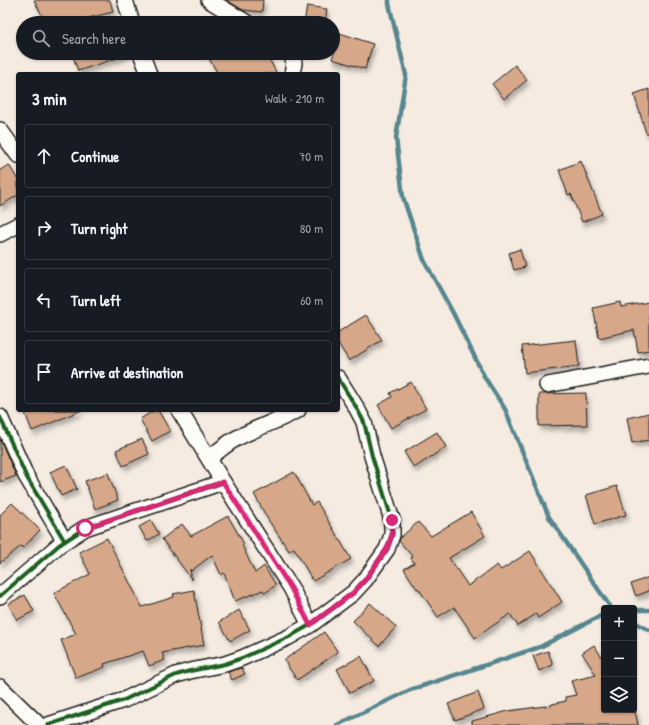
<!DOCTYPE html>
<html lang="en">
<head>
<meta charset="utf-8">
<style>
	:root { --surface:#171b24; --page:#242831; --text:#f1f3f6; --muted:#9ea1a6; --line:#363941 }
	body { margin:0; font-family:"Patrick Hand",sans-serif; background:var(--page); color:var(--text) }
	.controls { position:absolute; right:12px; bottom:12px; display:grid; overflow:hidden; border-radius:4px; box-shadow:0 1px 3px #0004 }
	.controls button { width:36px; height:36px; display:grid; place-items:center; padding:0; border:0; border-bottom:1px solid var(--line); background:var(--surface); color:var(--text); font:20px sans-serif }
	.stop { position:absolute; width:12px; height:12px; margin:-9px; border:3px solid #db2777; border-radius:50%; background:#fff }
	.stop.end { background:#db2777; border-color:#fff; box-shadow:0 1px 4px #0008 }
	.list { margin:0; padding:0; list-style:none }
	h2 { display:flex; justify-content:space-between; align-items:center; height:52px; margin:0; padding:0 16px; font-size:17px }
	h2 small { font-size:13px; font-weight:400; color:var(--muted) }
	.list li { display:grid; grid-template-columns:26px 1fr auto; gap:12px; align-items:center; box-sizing:border-box; height:64px; margin:0 8px 8px; padding:0 8px; border:1px solid var(--line); border-radius:4px }
	.list b { display:block; font-size:15px; white-space:nowrap }
	.list em { font-size:13px; font-style:normal; color:var(--muted) }
	.icon { flex:none; width:22px; height:22px; fill:none; stroke:currentColor; stroke-width:2; stroke-linecap:round; stroke-linejoin:round }
	.map { position:relative; flex:none; width:649px; height:725px; overflow:hidden }
	.search { position:absolute; background:var(--surface); box-shadow:0 1px 3px #0004; left:16px; top:16px; width:324px; height:44px; display:flex; align-items:center; gap:10px; box-sizing:border-box; padding:0 14px; border-radius:22px; color:var(--muted); font-size:15px }
	.panel { position:absolute; background:var(--surface); box-shadow:0 1px 3px #0004; left:16px; top:72px; width:324px; height:340px; border-radius:4px }
	.map>svg:first-child { display:block }
	.lines { fill:none; stroke-linecap:round; stroke-linejoin:round }
	.stream { stroke:#56868e; stroke-width:4.5 }
	.building { fill:#d6a788; stroke:#1c1c1c; filter:url(#shadow) }
	.minor-casing { stroke:#1c1c1c; stroke-width:18 }
	.minor { stroke:#fdfcf7; stroke-width:15 }
	.cycleway-casing { stroke:#fdfcf7; stroke-width:6 }
	.cycleway { stroke:#1b5e20; stroke-width:4 }
	.route { stroke:#db2777; stroke-width:5 }
</style>
</head>
<body>
<div class="map">
<svg width="649" height="725" viewBox="0 0 649 725">
	<defs>
		<filter id="shadow"><feDropShadow dx="2.5" dy="4.5" stdDeviation="2" flood-color="#0004"/></filter>
	</defs>
	<rect width="100%" height="100%" fill="#f5ebe1"/>
	<filter id="ink" filterUnits="userSpaceOnUse"><feTurbulence type="fractalNoise" baseFrequency=".025" numOctaves="2"/><feDisplacementMap in="SourceGraphic" scale="8" xChannelSelector="R" yChannelSelector="G"/><feConvolveMatrix kernelMatrix="1 2 1 2 8 2 1 2 1" color-interpolation-filters="sRGB"/></filter>
	<g filter="url(#ink)">
		<g class="lines">
			<!-- stream -->
			<path class="stream" d="M 389,0 L 389,4 L 406,75 L 396,138 L 403,197 L 424,260 L 453,313 L 485,378 L 505,409 L 549,517 L 611,608
				M 634,610 L 649,610
				M 634,622 L 649,630
				M 337,725 L 410,690 L 540,647 L 604,614"/>
		</g>
		<!-- building -->
		<path class="building" d="M 34,0 L 110,0 L 113,12 L 80,20 L 82,23 L 46,23 Z
			M 226,0 L 263,0 L 262,12 L 243,10 Z
			M 307,6 L 327,9 L 325,23 L 304,23 Z
			M 340,33 L 373,44 L 365,69 L 332,59 Z
			M 72,53 L 126,53 L 126,55 L 78,71 Z
			M 206,53 L 266,53 L 277,74 L 218,74 Z
			M 515,65 L 527,80 L 504,99 L 492,84 Z
			M 649,89 L 649,133 L 646,133 L 634,94 Z
			M 581,161 L 602,214 L 582,222 L 571,194 L 568,195 L 559,170 Z
			M 9,165 L 18,180 L 18,195 L 0,206 L 0,170 Z
			M 520,249 L 525,267 L 514,270 L 509,253 Z
			M 620,302 L 621,307 L 649,302 L 649,350 L 638,352 L 634,330 L 599,338 L 593,308 Z
			M 366,315 L 382,340 L 349,361 L 338,343 L 338,332 Z
			M 576,340 L 579,366 L 525,373 L 522,346 Z
			M 411,382 L 426,409 L 391,428 L 378,405 L 392,397 L 390,393 Z
			M 586,393 L 587,425 L 539,426 L 539,394 Z
			M 24,410 L 82,410 L 32,431 Z
			M 155,410 L 158,410 L 170,431 L 152,441 L 140,419 Z
			M 649,413 L 649,440 L 632,443 L 627,418 Z
			M 437,432 L 446,447 L 414,468 L 404,452 Z
			M 0,439 L 16,476 L 0,482 Z
			M 142,439 L 149,454 L 123,466 L 116,450 Z
			M 66,465 L 77,489 L 61,496 L 50,472 Z
			M 294,472 L 312,505 L 317,502 L 351,559 L 313,581 L 294,548 L 289,551 L 267,518 L 254,494 Z
			M 108,473 L 118,500 L 95,509 L 85,481 Z
			M 617,486 L 626,515 L 595,524 L 586,495 Z
			M 12,503 L 40,530 L 23,548 L 21,546 L 0,563 L 0,515 Z
			M 471,512 L 485,536 L 449,558 L 468,586 L 497,565 L 501,570 L 530,551 L 562,602 L 538,618 L 536,614 L 518,626 L 510,614 L 475,638 L 454,607 L 438,617 L 418,588 L 417,589 L 404,569 L 414,563 L 411,558 L 413,557 L 399,541 L 401,537 L 418,522 L 431,536 Z
			M 228,516 L 244,544 L 242,545 L 255,573 L 264,566 L 276,585 L 265,593 L 263,590 L 235,601 L 224,573 L 221,575 L 212,555 L 191,571 L 190,569 L 192,580 L 162,539 L 182,524 L 191,536 Z
			M 151,520 L 159,534 L 147,541 L 139,527 Z
			M 107,538 L 142,607 L 174,597 L 173,594 L 194,590 L 204,645 L 162,653 L 165,660 L 149,666 L 143,651 L 104,664 L 105,667 L 76,678 L 61,640 L 76,634 L 54,593 L 90,574 L 79,552 Z
			M 649,577 L 649,591 L 636,596 L 631,584 Z
			M 25,595 L 34,611 L 17,620 L 8,604 Z
			M 370,603 L 396,627 L 379,646 L 353,621 Z
			M 239,610 L 250,630 L 230,641 L 219,622 Z
			M 324,632 L 338,652 L 297,680 L 284,660 Z
			M 594,645 L 604,661 L 604,710 L 635,710 L 638,725 L 472,725 L 472,721 L 508,711 L 552,705 L 552,704 L 566,701 L 565,697 L 576,695 L 571,681 L 596,675 L 582,653 Z
			M 548,651 L 553,665 L 539,671 L 533,656 Z
			M 361,656 L 374,681 L 350,693 L 337,669 Z
			M 242,668 L 245,674 L 232,680 L 228,672 Z
			M 478,692 L 484,709 L 455,720 L 448,704 Z"/>
		<g class="lines">
			<!-- minor casing -->
			<g class="minor-casing">
				<path id="minor" d="M 125,0 L 132,23
					M 209,0 L 247,23
					M 141,53 L 149,74
					M 291,53 L 294,63 L 292,74
					M 0,130 L 18,155
					M 0,234 L 18,225
					M 547,385 L 649,366
					M 179,410 L 223,482 L 291,588 L 310,625
					M 0,417 L 26,476 L 64,540
					M 209,458 C 219,451 228,442 239,437 C 259,427 279,420 298,410
					M 0,596 L 59,545 L 85,528 L 223,482
					M 0,687 L 39,725
					M 48,725 L 124,700 L 176,675 L 190,671 L 225,664 L 242,658 L 289,637 L 310,625 L 353,593 L 365,580 L 387,549 L 392,535 L 392,520 L 372,456 L 364,422 L 356,407 L 338,378"/>
			</g>
			<!-- minor -->
			<use href="#minor" class="minor"/>
			<!-- cycleway casing -->
			<g class="cycleway-casing">
				<path id="cycleway" d="M 0,417 L 26,476 L 64,540
					M 0,596 L 59,545 L 85,528 L 223,482
					M 48,725 L 124,700 L 176,675 L 190,671 L 225,664 L 242,658 L 289,637 L 310,625 L 353,593 L 365,580 L 387,549 L 392,535 L 392,520 L 372,456 L 364,422 L 356,407 L 338,378"/>
			</g>
			<!-- cycleway -->
			<use href="#cycleway" class="cycleway"/>
		</g>
	</g>
	<g class="lines" filter="url(#ink)">
		<!-- route -->
		<path class="route" d="M 85,528 L 223,482 L 291,588 L 310,625 L 353,593 L 365,580 L 387,549 L 392,535 L 392,520"/>
	</g>
</svg>
<div class="controls">
<button>+</button>
<button>−</button>
<button><svg class="icon" aria-label="layers" viewBox="0 0 24 24"><path d="M12 4l9 5-9 5-9-5zM3 14l9 5 9-5"/></svg></button>
</div>
<div class="stop" style="left:85px;top:528px"></div>
<div class="stop end" style="left:392px;top:520px"></div>
<div class="search"><svg class="icon" aria-label="search" viewBox="0 0 24 24"><circle cx="10" cy="10" r="6"/><path d="M15 15l6 6"/></svg>Search here</div>
<section class="panel">
<h2>3 min<small>Walk · 210 m</small></h2>
<ul class="list">
<li><svg class="icon" aria-label="ahead" viewBox="0 0 24 24"><path d="M12 20V5M6 11l6-6 6 6"/></svg><div><b>Continue</b></div><em>70 m</em></li>
<li><svg class="icon" aria-label="right" viewBox="0 0 24 24"><path d="M7 20v-9h11M14 6l5 5-5 5"/></svg><div><b>Turn right</b></div><em>80 m</em></li>
<li><svg class="icon" aria-label="left" viewBox="0 0 24 24"><path d="M17 20v-9H6M10 6l-5 5 5 5"/></svg><div><b>Turn left</b></div><em>60 m</em></li>
<li><svg class="icon" aria-label="arrive" viewBox="0 0 24 24"><path d="M6 21V4h12l-3 4 3 4H6"/></svg><div><b>Arrive at destination</b></div></li>
</ul>
</section>
</div>
</body>
</html>
